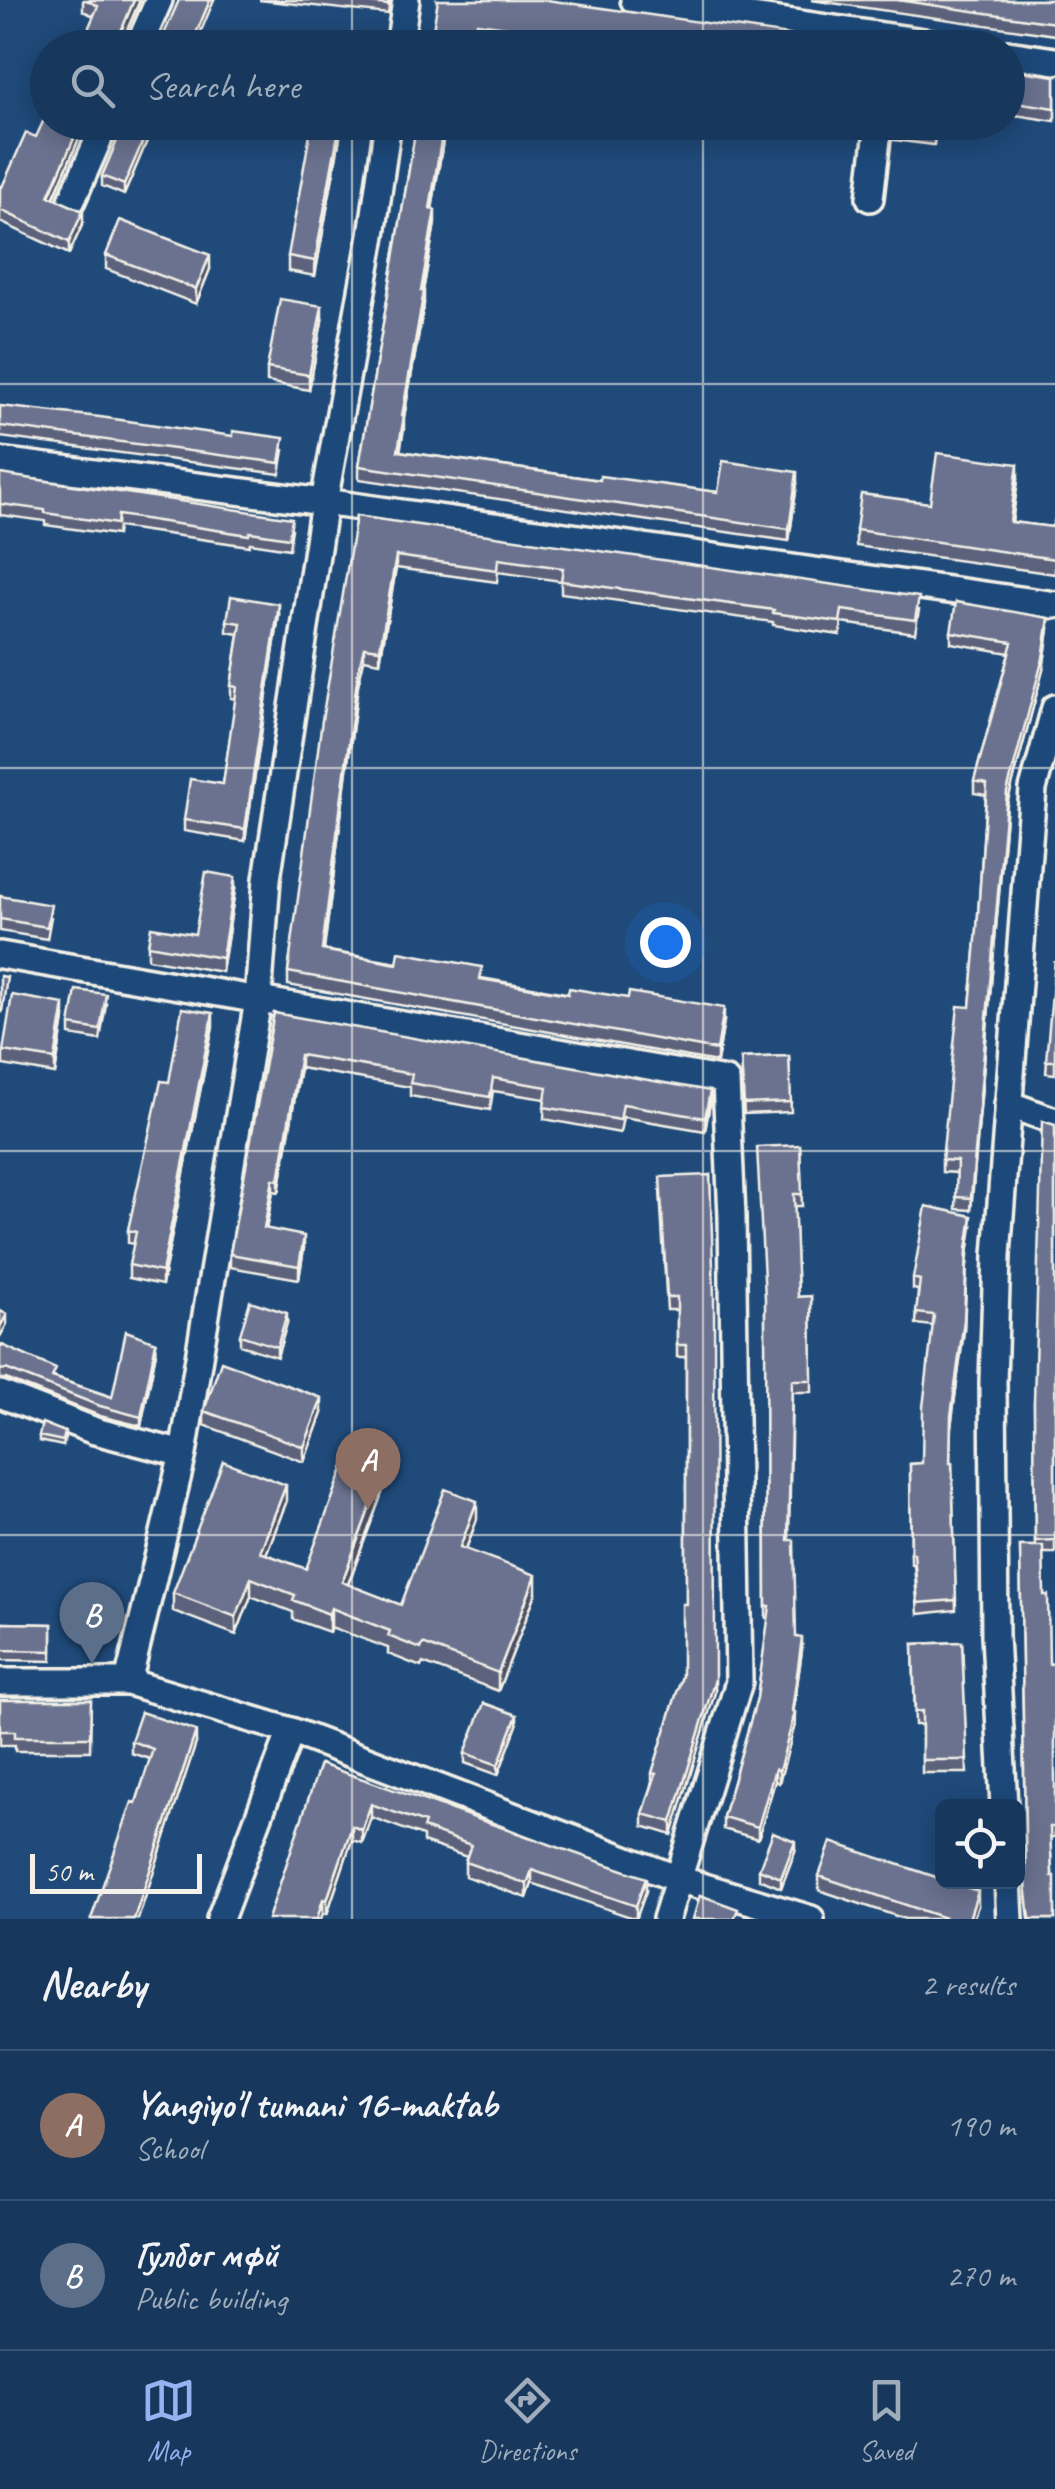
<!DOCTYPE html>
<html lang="en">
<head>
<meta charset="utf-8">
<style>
	:root { --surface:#17385c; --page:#203f62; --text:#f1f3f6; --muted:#9eacbb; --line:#365272; --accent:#95b2f1 }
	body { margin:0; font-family:Caveat,sans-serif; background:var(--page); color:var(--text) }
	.controls { position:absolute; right:30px; bottom:30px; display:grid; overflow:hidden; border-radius:15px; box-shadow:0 5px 25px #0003 }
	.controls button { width:90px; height:90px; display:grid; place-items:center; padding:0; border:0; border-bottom:2px solid var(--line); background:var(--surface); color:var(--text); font:50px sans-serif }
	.scale { position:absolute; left:30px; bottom:25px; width:172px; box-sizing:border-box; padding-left:10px; border:5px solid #f4f1e8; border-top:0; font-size:28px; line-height:35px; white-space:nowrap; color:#f4f1e8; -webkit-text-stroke:8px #1f4a7a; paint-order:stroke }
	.you { position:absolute; left:665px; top:942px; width:35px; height:35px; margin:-25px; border:8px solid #fff; border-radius:50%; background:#1a73e8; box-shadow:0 0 0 15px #1a73e833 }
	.badge { display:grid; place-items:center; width:65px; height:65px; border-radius:50%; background:var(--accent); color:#fff; font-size:32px; font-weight:700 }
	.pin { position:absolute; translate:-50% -82px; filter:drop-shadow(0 2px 5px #0008) }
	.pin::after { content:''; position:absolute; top:52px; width:35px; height:30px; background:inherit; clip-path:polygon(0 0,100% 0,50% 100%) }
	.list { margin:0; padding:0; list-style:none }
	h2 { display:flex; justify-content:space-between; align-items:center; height:130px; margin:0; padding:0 40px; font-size:42px }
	h2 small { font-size:32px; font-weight:400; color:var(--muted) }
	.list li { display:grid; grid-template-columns:65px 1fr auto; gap:30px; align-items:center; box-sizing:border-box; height:150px; padding:0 40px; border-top:2px solid var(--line) }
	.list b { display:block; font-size:38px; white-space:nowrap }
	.list p { margin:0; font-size:32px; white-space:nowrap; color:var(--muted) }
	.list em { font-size:32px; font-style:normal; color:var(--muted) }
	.icon { flex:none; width:55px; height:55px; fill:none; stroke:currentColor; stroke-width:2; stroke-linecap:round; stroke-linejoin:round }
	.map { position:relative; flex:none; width:1055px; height:1919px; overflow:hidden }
	.search { position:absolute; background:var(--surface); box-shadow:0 5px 25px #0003; left:30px; right:30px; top:30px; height:110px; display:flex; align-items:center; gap:25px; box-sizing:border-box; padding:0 35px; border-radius:55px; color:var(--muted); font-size:38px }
	.sheet { height:430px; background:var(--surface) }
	nav { display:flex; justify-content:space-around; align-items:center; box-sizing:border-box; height:140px; border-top:2px solid var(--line); background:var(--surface); font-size:28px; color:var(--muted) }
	nav a { display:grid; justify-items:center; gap:5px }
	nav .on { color:var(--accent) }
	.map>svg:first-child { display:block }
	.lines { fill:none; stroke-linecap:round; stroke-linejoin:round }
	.minor-casing { stroke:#f4f1e8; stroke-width:32 }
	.minor { stroke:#1f4a7a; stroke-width:25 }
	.wall { fill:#5c627b; stroke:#f4f1e8; stroke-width:2.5 }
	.shaded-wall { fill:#4b5064; stroke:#f4f1e8; stroke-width:2.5 }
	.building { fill:#6b728f; stroke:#f4f1e8; stroke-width:2.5 }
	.grid { fill:none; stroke:#f4f1e8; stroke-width:2.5; stroke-opacity:0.55 }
</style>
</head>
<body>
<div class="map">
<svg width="1055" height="1919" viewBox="0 0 1055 1919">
	<rect width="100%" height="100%" fill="#1f4a7a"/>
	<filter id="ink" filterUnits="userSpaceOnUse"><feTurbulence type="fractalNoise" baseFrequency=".01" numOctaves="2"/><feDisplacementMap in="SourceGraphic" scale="20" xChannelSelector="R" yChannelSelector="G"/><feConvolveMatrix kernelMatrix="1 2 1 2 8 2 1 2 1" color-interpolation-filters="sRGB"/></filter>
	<g filter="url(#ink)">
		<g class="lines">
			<!-- minor casing -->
			<g class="minor-casing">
				<path id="minor" d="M 634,0 L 966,48
					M 138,48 L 159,0
					M 399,48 L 406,0
					M 1008,54 L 1055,61
					M 870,198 L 879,122
					M 72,200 L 106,122
					M 0,461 L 324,502 L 1055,605
					M 0,955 L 726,1081 L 732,1217 L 739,1682 L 666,1919
					M 1008,1104 L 1055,1121
					M 0,1394 L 95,1431 L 183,1454
					M 0,1682 L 128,1682 L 291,1731 L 678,1879 L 811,1919
					M 128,1682 L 183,1454 L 258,1000 L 267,879 L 324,502 L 372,235 L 388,122
					M 1004,1806 L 995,1635 L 993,1382 L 997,1255 L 1033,789 L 1055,708
					M 1008,1882 L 1010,1919
					M 220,1919 L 291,1731"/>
			</g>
			<!-- minor -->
			<use href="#minor" class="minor"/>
		</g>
		<!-- wall -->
		<path class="wall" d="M 83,0 L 140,0 L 119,48 L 80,48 L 94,16 L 83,11 Z
			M 259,0 L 390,0 L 388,14 Z
			M 438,0 L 879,48 L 570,48 L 477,35 Z
			M 811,0 L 1055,0 L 1055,35 Z
			M 1008,69 L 1055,76 L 1055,121 L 1008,114 Z
			M 48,122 L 86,122 L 54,198 L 83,223 L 69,254 L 0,222 L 0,186 L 2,187 Z
			M 125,122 L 155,122 L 124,195 L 102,186 L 102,176 Z
			M 417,122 L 446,122 L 432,210 L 435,223 L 423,291 L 424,304 L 404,417 L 400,451 L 600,480 L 718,492 L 797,484 L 789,541 L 359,479 L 359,466 Z
			M 894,122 L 936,122 L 934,145 L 893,140 Z
			M 340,137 L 315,276 L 288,271 L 288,256 Z
			M 106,255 L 210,269 L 196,304 L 106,269 Z
			M 322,321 L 309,390 L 267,382 L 267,368 Z
			M 0,406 L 284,450 L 280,474 L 0,437 Z
			M 0,474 L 292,529 L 289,549 L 250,543 L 249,546 L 118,527 L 117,535 L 45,525 L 45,521 L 0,515 Z
			M 1018,480 L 1012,522 L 1052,527 L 1055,519 L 1055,574 L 856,546 L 856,530 L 930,503 Z
			M 356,516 L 919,610 L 915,633 L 842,623 L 840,635 L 773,625 L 773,622 L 561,593 L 561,581 L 498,572 L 497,582 L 396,568 L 380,662 L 364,659 L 358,685 L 324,950 L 724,1021 L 717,1062 L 288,985 L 288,972 Z
			M 279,615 L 245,841 L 184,831 L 184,820 L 223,784 L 236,699 L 231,698 L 231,686 L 239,634 L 227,632 L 227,621 Z
			M 1049,629 L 1043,670 L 1007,804 L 971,1210 L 956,1209 L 957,1173 L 942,1172 L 942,1160 L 970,1007 L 977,929 L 986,795 L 974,793 L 974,781 L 1009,653 L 951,643 L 951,632 Z
			M 235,890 L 222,972 L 148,959 L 148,945 L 195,934 Z
			M 0,896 L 51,917 L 47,939 L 0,931 Z
			M 1055,961 L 1055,1074 L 1046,1073 Z
			M 106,1004 L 100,1040 L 70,1035 L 70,1025 Z
			M 274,1013 L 710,1103 L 705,1131 L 623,1117 L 620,1133 L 544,1119 L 545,1099 L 493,1091 L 490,1110 L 410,1096 L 410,1087 L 300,1068 L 279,1192 L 273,1191 L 266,1229 L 304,1248 L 299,1279 L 230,1267 L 230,1254 Z
			M 64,1019 L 55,1074 L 3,1065 L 3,1051 Z
			M 213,1026 L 162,1285 L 129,1278 L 129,1265 L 134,1244 L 128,1243 L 128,1230 L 146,1154 L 169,1082 Z
			M 789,1056 L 791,1112 L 744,1114 L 741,1058 Z
			M 1055,1125 L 1055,1553 L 1043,1553 L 1044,1595 L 1054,1772 L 1055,1837 L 1050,1837 L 1055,1919 L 1029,1919 L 1026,1893 L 1020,1546 L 1035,1546 L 1034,1402 Z
			M 800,1145 L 802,1206 L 794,1206 L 798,1297 L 811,1296 L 812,1392 L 792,1392 L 789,1540 L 796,1637 L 802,1650 L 793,1712 L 795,1724 L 779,1783 L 775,1781 L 758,1839 L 723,1829 L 723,1817 L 757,1698 L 769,1618 L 766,1618 L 765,1310 Z
			M 710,1175 L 715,1692 L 672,1835 L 643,1826 L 643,1814 L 652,1785 L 652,1773 L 682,1676 L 686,1604 L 686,1357 L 677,1357 L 677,1310 L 667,1310 L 660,1190 Z
			M 972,1227 L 967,1260 L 964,1330 L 951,1427 L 950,1463 L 952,1463 L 956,1610 L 918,1614 L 914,1564 L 911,1564 L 910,1464 L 922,1463 L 933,1326 L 916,1324 L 918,1290 L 913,1289 L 913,1278 Z
			M 287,1323 L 277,1357 L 240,1345 L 240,1335 Z
			M 0,1344 L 56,1378 L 112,1397 L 156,1352 L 141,1426 L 100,1416 L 6,1379 L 0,1379 Z
			M 204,1411 L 322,1413 L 304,1462 L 204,1425 Z
			M 39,1436 L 65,1437 L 63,1446 L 39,1441 Z
			M 385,1485 L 348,1585 L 401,1605 L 477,1519 L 466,1549 L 536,1593 L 498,1691 L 423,1663 L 421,1667 L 388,1654 L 388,1648 L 331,1627 L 329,1632 L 293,1619 L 293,1612 L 251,1596 L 236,1635 L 173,1611 L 173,1593 L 286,1503 L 266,1554 L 306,1569 Z
			M 2,1623 L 52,1624 L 52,1661 L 2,1660 Z
			M 962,1642 L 967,1773 L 922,1773 L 922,1725 L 915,1725 L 913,1644 Z
			M 0,1700 L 91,1700 L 90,1751 L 15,1751 L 15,1745 L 0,1745 Z
			M 517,1725 L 498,1775 L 465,1763 L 465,1753 Z
			M 131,1741 L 196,1743 L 138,1919 L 91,1919 L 136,1803 L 150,1759 L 131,1753 Z
			M 320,1764 L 646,1891 L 636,1919 L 532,1883 L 527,1898 L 465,1876 L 465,1862 L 467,1857 L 423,1842 L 423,1836 L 371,1817 L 362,1843 L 352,1840 L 327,1914 L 323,1913 Z
			M 795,1851 L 781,1888 L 759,1879 L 759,1869 Z
			M 819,1876 L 978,1906 L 973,1919 L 905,1919 L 819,1890 Z"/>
		<!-- shaded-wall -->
		<path class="shaded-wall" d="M 134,0 L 140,0 L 119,48 L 114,48 Z
			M 210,0 L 214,0 L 194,48 L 190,48 Z
			M 81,122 L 86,122 L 49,208 L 49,196 Z
			M 151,122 L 155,122 L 124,195 L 124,185 Z
			M 444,122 L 446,122 L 430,222 L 430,209 Z
			M 340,123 L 340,137 L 315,276 L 315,261 Z
			M 435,210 L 435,223 L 421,303 L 421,291 Z
			M 83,211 L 83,223 L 69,254 L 69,242 Z
			M 210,255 L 210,269 L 196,304 L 196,289 Z
			M 424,291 L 424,304 L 404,417 L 404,429 L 398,464 L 402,416 Z
			M 322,306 L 322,321 L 309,390 L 309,375 Z
			M 1018,464 L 1018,480 L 1010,537 L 1010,522 Z
			M 797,472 L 797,484 L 789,541 L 789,529 Z
			M 396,556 L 396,568 L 380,662 L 380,649 Z
			M 279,604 L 279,615 L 245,841 L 245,829 Z
			M 1049,618 L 1049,629 L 1043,670 L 1007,804 L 971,1210 L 1007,792 Z
			M 364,647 L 364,659 L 358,685 L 322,963 L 322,950 L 358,672 Z
			M 235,877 L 235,890 L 222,972 L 222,958 Z
			M 64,1004 L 64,1019 L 55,1074 L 55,1059 Z
			M 724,1008 L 724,1021 L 717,1062 L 717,1050 Z
			M 213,1013 L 213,1026 L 162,1285 L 162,1272 Z
			M 300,1055 L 300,1068 L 292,1108 L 292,1118 L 279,1192 L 279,1180 Z
			M 710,1091 L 710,1103 L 705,1131 L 705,1118 Z
			M 273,1179 L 273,1191 L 264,1241 L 264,1228 Z
			M 972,1216 L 967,1260 L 964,1330 L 951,1427 Z
			M 304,1236 L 304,1248 L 299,1279 L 299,1266 Z
			M 287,1313 L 287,1323 L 277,1357 L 277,1347 Z
			M 7,1314 L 7,1324 L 0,1337 L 0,1327 Z
			M 156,1342 L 156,1352 L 141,1426 L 141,1417 Z
			M 322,1398 L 322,1413 L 304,1462 L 304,1447 Z
			M 385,1467 L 385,1485 L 342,1600 L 342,1582 Z
			M 286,1485 L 286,1503 L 260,1570 L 260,1552 Z
			M 477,1501 L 477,1519 L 460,1565 L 460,1547 Z
			M 536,1575 L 536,1593 L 498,1691 L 498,1673 Z
			M 251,1578 L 251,1596 L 236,1635 L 236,1617 Z
			M 331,1608 L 331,1627 L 329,1632 L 329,1614 Z
			M 802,1638 L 802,1650 L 792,1723 L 792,1711 Z
			M 715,1679 L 715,1692 L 672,1835 L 672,1822 Z
			M 795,1712 L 795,1724 L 779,1783 L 779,1771 Z
			M 517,1715 L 517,1725 L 498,1775 L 498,1765 Z
			M 196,1731 L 196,1743 L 138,1919 L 134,1919 Z
			M 775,1769 L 775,1781 L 758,1839 L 758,1827 Z
			M 371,1804 L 371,1817 L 362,1843 L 362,1830 Z
			M 352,1826 L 352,1840 L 327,1914 L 327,1900 Z
			M 795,1841 L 795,1851 L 781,1888 L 781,1878 Z
			M 532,1870 L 532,1883 L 527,1898 L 527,1884 Z
			M 646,1878 L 646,1891 L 636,1919 L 636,1906 Z
			M 978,1891 L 978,1906 L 973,1919 L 969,1919 Z
			M 323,1899 L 323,1913 L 321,1919 L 317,1919 Z"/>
		<!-- building -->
		<path class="building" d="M 86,0 L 134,0 L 114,48 L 80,48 L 98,6 Z
			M 179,0 L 210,0 L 190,48 L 184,45 L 183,48 L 158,48 Z
			M 346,0 L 388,0 L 388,5 Z
			M 438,0 L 547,0 L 879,48 L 667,48 L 477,23 L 472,48 L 430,48 Z
			M 897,0 L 1055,0 L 1055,23 Z
			M 1008,69 L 1055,76 L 1055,108 L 1008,101 Z
			M 48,111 L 48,122 L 81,122 L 49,196 L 83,211 L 69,242 L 0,210 L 0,186 L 2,187 L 26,133 L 36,137 Z
			M 125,122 L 151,122 L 124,185 L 102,176 Z
			M 312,122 L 340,123 L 315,261 L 288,256 Z
			M 417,122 L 444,122 L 430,209 L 435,210 L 421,291 L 424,291 L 402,416 L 404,416 L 398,451 L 600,480 L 600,476 L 718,492 L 723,461 L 797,472 L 789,529 L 359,466 Z
			M 894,122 L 935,122 L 934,132 L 893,127 Z
			M 120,220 L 210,255 L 196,289 L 106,255 Z
			M 280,299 L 322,306 L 309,375 L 267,368 Z
			M 0,406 L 100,417 L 233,436 L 233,431 L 284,438 L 280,463 L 0,426 Z
			M 937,453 L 1018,464 L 1010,522 L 1052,527 L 1055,519 L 1055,559 L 856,530 L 861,494 L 930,503 Z
			M 0,474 L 292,518 L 289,538 L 250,532 L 249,535 L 118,515 L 117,524 L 45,513 L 45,510 L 0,504 Z
			M 356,516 L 919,597 L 915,620 L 842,610 L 840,622 L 773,613 L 774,610 L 561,581 L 563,568 L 498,559 L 497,570 L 396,556 L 380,649 L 364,647 L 358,672 L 322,950 L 397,964 L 399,952 L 482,967 L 480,979 L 568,994 L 569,988 L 628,998 L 629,992 L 724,1008 L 717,1050 L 288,972 L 322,720 Z
			M 231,596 L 279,604 L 245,829 L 184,820 L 190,779 L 223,784 L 237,687 L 231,686 L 241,623 L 227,621 Z
			M 956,602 L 1049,618 L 1043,658 L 1007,792 L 971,1198 L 956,1197 L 957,1161 L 942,1160 L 958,1006 L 970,1007 L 977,929 L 987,784 L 974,781 L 1012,642 L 951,632 Z
			M 206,872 L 235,877 L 222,958 L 148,945 L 151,927 L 195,934 Z
			M 0,896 L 51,905 L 47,927 L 0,919 Z
			M 1055,961 L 1055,1061 L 1046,1061 Z
			M 0,976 L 7,977 L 2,1012 L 0,1011 Z
			M 76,990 L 106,994 L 100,1030 L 70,1025 Z
			M 12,995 L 64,1004 L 55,1059 L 3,1051 Z
			M 182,1008 L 213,1013 L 162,1272 L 129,1265 L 136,1232 L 128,1230 L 161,1081 L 169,1082 Z
			M 274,1013 L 710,1091 L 705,1118 L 623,1104 L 620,1120 L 544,1107 L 547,1087 L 493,1078 L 490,1097 L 410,1083 L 412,1074 L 300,1055 L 279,1180 L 273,1179 L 264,1228 L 304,1236 L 299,1266 L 230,1254 Z
			M 789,1056 L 791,1102 L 744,1104 L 741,1058 Z
			M 1042,1121 L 1055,1125 L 1055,1540 L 1035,1541 L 1034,1402 Z
			M 800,1145 L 802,1194 L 794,1194 L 798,1297 L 811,1296 L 812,1380 L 792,1380 L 788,1540 L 794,1540 L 796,1637 L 802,1638 L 792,1711 L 795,1712 L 779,1771 L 775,1769 L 758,1827 L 723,1817 L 757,1698 L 770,1606 L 766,1606 L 765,1298 L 757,1147 Z
			M 710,1175 L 714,1297 L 715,1679 L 672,1822 L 643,1814 L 656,1774 L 652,1773 L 682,1676 L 682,1604 L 686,1604 L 686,1345 L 677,1345 L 677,1297 L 667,1297 L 660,1177 Z
			M 926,1206 L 972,1216 L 967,1249 L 964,1320 L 951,1416 L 950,1463 L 952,1463 L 956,1600 L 918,1603 L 914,1553 L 911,1553 L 910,1464 L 922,1463 L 923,1407 L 934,1315 L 916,1313 L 920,1280 L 913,1278 Z
			M 250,1301 L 287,1313 L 277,1347 L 240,1335 Z
			M 0,1311 L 7,1314 L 0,1327 Z
			M 126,1331 L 156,1342 L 141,1417 L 100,1406 L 6,1369 L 0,1370 L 0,1344 L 56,1369 L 52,1377 L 112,1397 Z
			M 221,1361 L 322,1398 L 304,1447 L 204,1411 Z
			M 42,1423 L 65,1432 L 63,1441 L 39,1436 Z
			M 349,1453 L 385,1467 L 342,1582 L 401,1605 L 445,1489 L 477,1501 L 460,1547 L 536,1575 L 498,1673 L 423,1644 L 421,1649 L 388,1636 L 390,1631 L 331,1608 L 329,1614 L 293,1600 L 295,1595 L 251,1578 L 236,1617 L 173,1593 L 223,1461 L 286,1485 L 260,1552 L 306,1569 Z
			M 1020,1546 L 1043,1546 L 1044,1595 L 1048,1595 L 1049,1664 L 1055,1663 L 1055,1827 L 1050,1827 L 1052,1876 L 1055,1876 L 1055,1919 L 1030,1919 L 1026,1883 Z
			M 2,1623 L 52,1624 L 52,1651 L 2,1650 Z
			M 962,1642 L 967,1760 L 922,1760 L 922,1711 L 915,1712 L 913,1644 Z
			M 0,1700 L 91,1700 L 90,1737 L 15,1737 L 15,1731 L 0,1731 Z
			M 484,1703 L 517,1715 L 498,1765 L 465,1753 Z
			M 141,1712 L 196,1731 L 134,1919 L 91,1919 L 132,1802 L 136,1803 L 153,1749 L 131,1741 Z
			M 320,1764 L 646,1878 L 636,1906 L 532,1870 L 527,1884 L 465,1862 L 471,1845 L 423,1828 L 425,1823 L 371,1804 L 362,1830 L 352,1826 L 327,1900 L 323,1899 L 317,1919 L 268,1919 Z
			M 773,1832 L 795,1841 L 781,1878 L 759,1869 Z
			M 831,1842 L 942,1879 L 942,1882 L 949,1882 L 978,1891 L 969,1919 L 948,1919 L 819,1876 Z
			M 700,1895 L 738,1909 L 734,1919 L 693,1919 Z"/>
	</g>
	<!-- grid -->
	<path class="grid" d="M 352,0 L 352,48M 703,0 L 703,48M 352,122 L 352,1919M 703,122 L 703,1919M 0,384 L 1055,384M 0,768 L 1055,768M 0,1151 L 1055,1151M 0,1535 L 1055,1535"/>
</svg>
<div class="controls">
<button><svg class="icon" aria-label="locate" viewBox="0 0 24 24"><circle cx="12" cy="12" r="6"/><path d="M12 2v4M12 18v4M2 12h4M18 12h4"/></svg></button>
</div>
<div class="scale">50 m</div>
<div class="you"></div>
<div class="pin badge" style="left:368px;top:1510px;background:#8d6e63">A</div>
<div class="pin badge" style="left:92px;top:1664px;background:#5c6f8a">B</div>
<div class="search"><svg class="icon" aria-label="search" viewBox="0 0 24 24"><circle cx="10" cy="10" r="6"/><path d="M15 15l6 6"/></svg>Search here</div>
</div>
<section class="sheet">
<h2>Nearby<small>2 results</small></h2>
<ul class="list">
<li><span class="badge" style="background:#8d6e63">A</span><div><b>Yangiyo'l tumani 16-maktab</b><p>School</p></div><em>190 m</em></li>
<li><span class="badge" style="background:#5c6f8a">B</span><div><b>Гулбог мфй</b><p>Public building</p></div><em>270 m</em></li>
</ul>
</section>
<nav>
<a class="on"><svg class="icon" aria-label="map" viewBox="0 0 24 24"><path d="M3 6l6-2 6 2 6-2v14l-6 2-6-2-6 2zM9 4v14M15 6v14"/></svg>Map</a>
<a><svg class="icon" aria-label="directions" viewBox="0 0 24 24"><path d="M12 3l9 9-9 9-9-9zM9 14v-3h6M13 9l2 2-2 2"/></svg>Directions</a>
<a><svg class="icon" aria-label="saved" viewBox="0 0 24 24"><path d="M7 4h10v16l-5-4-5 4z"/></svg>Saved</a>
</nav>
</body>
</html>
